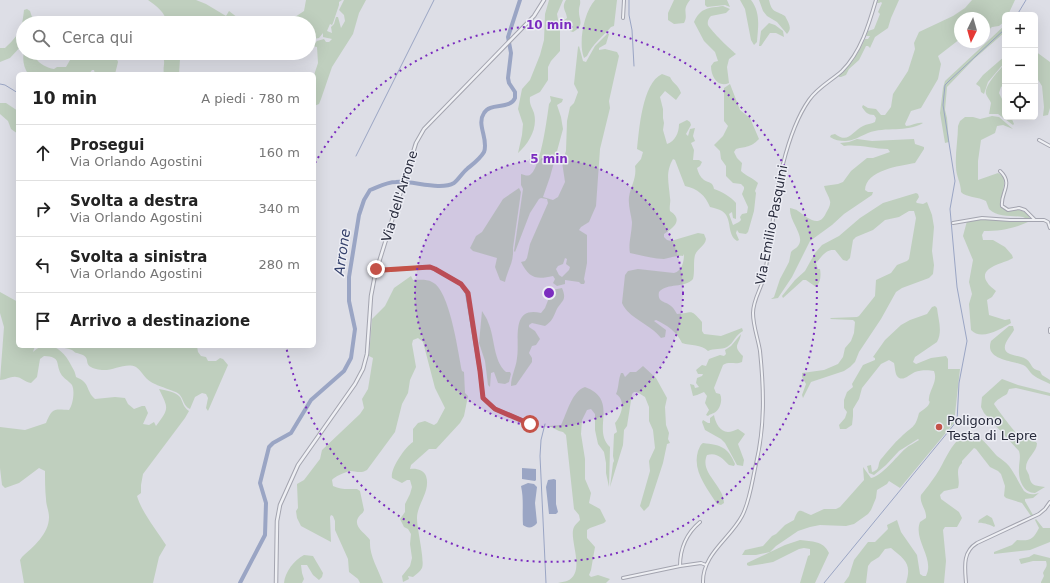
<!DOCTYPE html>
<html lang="it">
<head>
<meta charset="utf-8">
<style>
	:root { --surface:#fff; --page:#f6f6f6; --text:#222; --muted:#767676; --line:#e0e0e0 }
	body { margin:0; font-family:"DejaVu Sans",sans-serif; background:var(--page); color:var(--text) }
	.controls { position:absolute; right:12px; top:12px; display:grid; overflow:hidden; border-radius:6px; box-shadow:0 4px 16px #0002 }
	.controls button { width:36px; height:36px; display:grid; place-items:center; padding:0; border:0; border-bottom:1px solid var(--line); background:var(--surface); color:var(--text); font:20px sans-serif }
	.compass { position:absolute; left:954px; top:12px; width:36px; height:36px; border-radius:50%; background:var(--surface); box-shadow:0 4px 16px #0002; rotate:185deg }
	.stop { position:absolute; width:12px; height:12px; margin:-9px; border:3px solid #c45248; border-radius:50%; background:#fff }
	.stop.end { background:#c45248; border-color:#fff; box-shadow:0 1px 4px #0008 }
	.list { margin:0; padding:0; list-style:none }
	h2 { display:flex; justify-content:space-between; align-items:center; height:52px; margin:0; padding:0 16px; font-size:17px }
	h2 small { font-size:13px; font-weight:400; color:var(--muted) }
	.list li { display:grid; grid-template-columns:26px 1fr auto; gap:12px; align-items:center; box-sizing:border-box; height:56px; padding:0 16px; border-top:1px solid var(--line) }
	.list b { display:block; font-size:15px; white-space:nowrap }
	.list p { margin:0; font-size:13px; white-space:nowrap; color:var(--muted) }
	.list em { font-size:13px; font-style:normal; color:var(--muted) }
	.icon { flex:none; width:22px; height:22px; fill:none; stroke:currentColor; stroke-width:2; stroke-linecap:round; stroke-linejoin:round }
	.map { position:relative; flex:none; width:1050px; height:583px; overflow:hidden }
	.search { position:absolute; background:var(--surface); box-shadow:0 4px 16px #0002; left:16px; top:16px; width:300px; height:44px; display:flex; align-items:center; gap:10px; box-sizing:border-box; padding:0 14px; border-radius:22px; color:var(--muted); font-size:15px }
	.panel { position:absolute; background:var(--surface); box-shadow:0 4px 16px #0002; left:16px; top:72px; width:300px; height:276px; border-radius:6px }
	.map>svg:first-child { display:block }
	.green { fill:#bfcfbe; fill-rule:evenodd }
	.water { fill:#9aa5c4 }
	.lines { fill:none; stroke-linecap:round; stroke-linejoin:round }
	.stream { stroke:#9aa5c4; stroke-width:1 }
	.river { stroke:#9aa5c4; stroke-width:4 }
	.minor-casing { stroke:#a3a4af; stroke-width:4 }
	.tertiary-casing { stroke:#a3a4af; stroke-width:4.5 }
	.minor { stroke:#eff0f4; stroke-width:2 }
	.tertiary { stroke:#eff0f4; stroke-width:2.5 }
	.route { stroke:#c45248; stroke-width:5 }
	.ring { fill:none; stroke:#7b2cbf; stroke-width:2; stroke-dasharray:2 4 }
	.poi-dot { fill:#c45248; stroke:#ecedf4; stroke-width:1.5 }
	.labels { text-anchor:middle; stroke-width:3; stroke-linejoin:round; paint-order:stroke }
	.street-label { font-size:13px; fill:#272a3b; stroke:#ecedf4 }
	.poi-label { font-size:13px; fill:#272a3b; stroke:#ecedf4; text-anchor:start }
	.water-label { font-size:14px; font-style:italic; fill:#35416c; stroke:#ecedf4 }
	.centre { fill:#7b2cbf; stroke:#ecedf4; stroke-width:2 }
	.ring-label { font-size:12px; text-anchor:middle; font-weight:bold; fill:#7b2cbf; stroke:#ecedf4; stroke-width:3; stroke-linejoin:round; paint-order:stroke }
</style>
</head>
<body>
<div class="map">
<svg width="1050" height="583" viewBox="0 0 1050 583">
	<rect width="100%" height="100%" fill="#dddee6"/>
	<!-- green -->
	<path class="green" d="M 148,0 L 196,0 L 206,4 L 226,16 L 229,11 L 238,18 L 265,23 L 194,23 L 189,20 L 188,22 L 188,23 L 166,23 C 166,12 156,6 148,0 Z
		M 306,0 L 342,0 L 339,2 L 339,5 L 333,23 L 332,25 L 330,24 L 327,31 L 332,33 L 331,27 L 334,24 L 336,17 L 338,17 L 341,28 L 345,21 L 344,15 L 339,10 L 344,0 L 366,0 L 359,13 L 353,34 L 332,67 L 321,99 L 319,104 L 314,106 L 314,75 L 318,63 L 317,47 L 312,46 L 317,41 L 324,39 L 326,42 L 329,42 L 332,39 L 323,37 L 323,33 L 319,38 L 313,39 L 313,42 L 311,46 L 312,51 L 309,52 L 309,23 L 286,23 L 304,11 Z
		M 549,0 L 563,0 L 557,14 L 560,31 L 560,51 L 551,61 L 548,67 L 548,80 L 540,92 L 530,97 C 529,104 532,107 534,113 C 538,128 529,143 518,153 L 522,135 L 523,124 L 518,109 L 522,89 L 530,80 L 540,55 L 544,40 L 545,14 Z
		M 566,0 L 580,0 C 581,4 579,6 579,10 C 578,20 586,24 573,32 L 570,31 L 571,26 L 563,27 L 563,21 L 567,18 C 566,10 561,8 566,0 Z
		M 595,0 L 617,0 C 616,9 615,17 614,26 L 611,27 C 603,36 592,45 587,56 L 584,58 C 578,43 584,12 595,0 Z
		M 674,0 L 690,0 C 681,11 689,14 684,23 L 674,24 L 668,20 L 668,13 Z
		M 705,0 L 727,0 L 730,7 L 725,5 L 707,7 L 705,5 Z
		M 740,0 L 751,0 C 761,13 758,27 757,42 L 754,45 L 751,40 L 745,9 Z
		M 759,0 L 769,0 C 772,13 775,10 785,16 C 788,22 793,28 787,34 L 777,22 L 767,16 L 763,11 Z
		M 878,0 L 899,0 L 891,18 L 888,28 L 875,37 L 870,48 L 868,46 L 866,46 L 859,60 L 849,69 L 846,75 L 841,77 L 839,77 L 839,75 C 851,66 858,53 865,39 L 868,39 L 870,36 L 866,36 L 868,31 L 874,29 L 880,14 L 878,12 L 882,3 L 881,2 L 879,3 L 877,3 Z
		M 972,0 L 1015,0 L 1008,15 L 1005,15 L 1005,21 L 999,26 L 992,27 L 984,34 L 984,18 L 960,18 L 960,39 L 938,56 L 941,64 L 938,79 L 921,108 L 911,111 L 905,124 L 906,126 C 912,126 917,122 923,123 C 906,133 886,126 868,133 C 861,136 853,141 845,141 C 839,141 835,140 830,137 L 831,135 L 835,134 C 849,144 851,132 863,126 C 867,124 871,124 875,122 L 876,118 L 874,115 C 868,115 865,112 862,107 L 863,105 L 868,108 L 876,109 L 881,115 L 885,115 L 891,107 L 893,94 L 908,71 L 915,49 L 914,43 L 919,32 L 953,16 L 965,8 Z
		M 723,6 L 730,9 L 726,13 L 711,16 C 709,18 707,21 708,25 C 712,32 730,49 736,54 L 729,59 L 727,67 L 729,83 C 718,88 711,77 711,66 L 714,62 L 718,61 L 715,52 L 704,41 L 694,22 C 701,7 709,8 723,6 Z
		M 27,9 L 30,11 L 34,23 L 23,23 L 23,44 L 10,58 L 0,62 L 0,48 L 5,48 C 20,34 22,29 24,10 Z
		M 769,23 L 775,25 L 783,31 L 784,37 L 776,33 L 770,33 L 761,46 L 759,46 L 761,31 Z
		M 1005,25 L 1005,32 L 974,59 L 947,87 L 945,110 L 947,118 L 949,142 L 945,143 L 940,113 L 943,88 L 945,81 Z
		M 607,34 L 609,34 L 606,44 L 599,48 L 599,50 L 605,49 L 617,52 L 619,56 L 609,101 L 610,108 L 600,149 L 596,206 L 589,222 L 581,227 L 579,230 L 587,235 L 587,263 L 584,279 L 585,282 L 584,284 L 581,284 L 579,282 L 565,280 L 565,284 L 557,286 L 553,283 L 555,279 L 553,276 C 536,280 529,278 521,262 L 525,261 L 527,258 L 530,244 L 548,203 L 547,199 L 541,198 L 539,199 L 530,213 L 515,252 L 514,251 L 523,189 L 521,185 L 521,174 C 525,175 528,177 531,174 C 541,165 547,118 549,104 L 551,101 L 550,96 L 563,99 L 562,102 L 557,105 L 561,117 L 563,129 L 550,177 L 543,197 L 553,200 L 558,197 L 565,182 L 562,162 L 566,151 L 567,121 L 570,107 L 574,103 L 578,92 L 574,84 L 578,47 L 579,46 L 583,61 L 586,62 L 595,46 ZM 565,258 L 567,259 L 566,264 L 570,267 L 569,270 L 562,277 L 559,275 L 556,269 L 558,266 L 563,264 Z
		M 1035,51 L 1050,62 L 1050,108 L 1048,115 L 1043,116 L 1044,107 L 1042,86 L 1035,75 Z
		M 24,53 L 35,53 C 34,62 47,68 54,69 L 57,67 L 66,67 L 74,53 L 112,53 L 115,54 L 118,62 L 115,74 L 95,74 L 94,70 L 92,70 L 89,74 L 28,74 C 24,68 22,59 24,53 Z
		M 159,53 L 186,53 L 180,59 L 179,74 L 164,74 C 162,64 168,61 159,53 Z
		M 1005,56 L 1005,62 L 988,82 L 984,94 L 981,92 L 980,87 L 976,84 L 983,75 Z
		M 1005,64 L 1005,84 L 1001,87 L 999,93 L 1005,105 L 1005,117 L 1011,117 L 1014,124 L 1013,125 L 998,114 L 989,114 L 991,103 C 990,100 987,97 986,94 C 984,86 999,70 1005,64 Z
		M 662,74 L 670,77 C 673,84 678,84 681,93 L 676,100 L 665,91 L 660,97 L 663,109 L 663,118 L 664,123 L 663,130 L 667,144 C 675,141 679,133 679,124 L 687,120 L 690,122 L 691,125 L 686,134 L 688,136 L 690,129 L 695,128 L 693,136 L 695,141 L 691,143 L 694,150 L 693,160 L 699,160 L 702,162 L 700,166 L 697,168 C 698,172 700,177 704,180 C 709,183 713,182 714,189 C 721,191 731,197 736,203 L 736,219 L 733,218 L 732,212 L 729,214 L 733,225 L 739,222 L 741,220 L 740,217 L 742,214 L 747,213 L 748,207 L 742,194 L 744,189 L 744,187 L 741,184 L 733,183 L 726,176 L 726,166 L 721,159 L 720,151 L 714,145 L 723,136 L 728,126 L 724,121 L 724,88 L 730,84 L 740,110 L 750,118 L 759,139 C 750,148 747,146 736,149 L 734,152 L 737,158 L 742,163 L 741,171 C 746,176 753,178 758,183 L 755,191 L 756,193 L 754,211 L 748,232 L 746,234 L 739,233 L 737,230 L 736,233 L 739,240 L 737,241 C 726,234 733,218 722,211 C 719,209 714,208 710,207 C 705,195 698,189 685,186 L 675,160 L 673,159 C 665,173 669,183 670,198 C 671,202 669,206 670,211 C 684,220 673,228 664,234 L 664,237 L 667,240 L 671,241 L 698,233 L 704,234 L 706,239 C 705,246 698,248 695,255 C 693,263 695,271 693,279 C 684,289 668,282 659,292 C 657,303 665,301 671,306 C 674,308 675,311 677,314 C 693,313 690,308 702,322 L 702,331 L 704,334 L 721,336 L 742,328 L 743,331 C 735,335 734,343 727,347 C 721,350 714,348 708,351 C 701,344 691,346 682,343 C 677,332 667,325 656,320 L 654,321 L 666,330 L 665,337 L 661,338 C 652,325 628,318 622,303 L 625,275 L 628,271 L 638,269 L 674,273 C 682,271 684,262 684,254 L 683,256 C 676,255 671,258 664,259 C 653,259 641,255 630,253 C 628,245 632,232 632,222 C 631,214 628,205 629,197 C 631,185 637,178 635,166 L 641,159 L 643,152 L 637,149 C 639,131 642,83 662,74 Z
		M 0,103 L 6,103 L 18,111 L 18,134 L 11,129 L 8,121 L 0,114 Z
		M 992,116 L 999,117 L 1013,129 L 1003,125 L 997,126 L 995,133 L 981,140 L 978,161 L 978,180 L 998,173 L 1003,176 C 1007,187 998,200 1002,207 C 1008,217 1021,201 1031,220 L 1025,218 L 1023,217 C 1011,215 998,218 989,209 L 986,201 C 979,197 965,197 961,192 C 961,183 956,176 956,167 C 955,154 958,139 958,126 L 960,121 L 965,117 L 973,117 L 980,119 Z
		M 857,139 L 872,141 L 914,139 L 915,144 L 924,147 L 924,149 L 915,163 C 899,166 866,170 865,190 L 868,192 L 873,192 L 872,195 L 844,214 L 832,225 L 810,241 L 792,277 L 778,298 L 772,299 L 771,299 L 774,297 L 780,279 L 789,262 L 791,252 C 793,249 796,249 798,246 C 806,236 789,222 790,208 C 793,209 796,209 798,211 C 807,217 819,229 826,213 C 828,209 831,205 830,201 C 829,196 825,191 824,186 L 838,184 L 843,182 L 851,171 L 867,158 L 873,158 L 890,152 L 888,149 C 873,149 859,144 844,146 L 840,143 L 849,142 Z
		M 519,188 L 521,192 L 513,248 C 514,263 508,268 505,282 L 500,280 L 495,267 L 497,258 L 473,251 L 470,248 L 476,236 L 482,232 L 503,199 Z
		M 916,193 L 918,194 L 919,197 L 916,202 L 917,203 L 923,204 L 927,202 L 932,215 L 934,227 L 932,251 L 934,265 L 933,274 L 929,278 L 902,288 L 896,292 L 881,319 L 859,352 L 855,362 L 850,367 L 844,371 L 811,382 L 803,398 L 802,395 L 806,384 L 802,377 L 802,373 L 824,370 L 838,364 L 843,357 L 845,348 L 851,341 L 854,333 L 855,322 L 853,320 L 830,319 L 831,318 L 857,317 L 859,316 L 875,296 L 876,280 L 891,273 L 897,265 L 907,261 L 909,259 L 916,218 L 914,211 L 909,211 L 899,217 L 885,220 L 873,230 L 856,237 L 853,240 L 850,258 L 847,261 L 843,260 L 835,250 C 825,249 822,257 816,263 L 818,269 L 820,269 C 821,275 821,282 816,287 L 806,280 L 803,280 L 783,298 L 782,296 L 795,280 L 805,271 L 815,253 L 822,245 L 839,236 L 860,218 L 883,203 Z
		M 979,219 L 1028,221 L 1028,222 C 1013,229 1000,231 984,231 L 982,235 L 983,240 L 993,240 L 1005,247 L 1012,255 L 1013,258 C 1006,263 977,267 987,282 C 989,286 993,288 996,291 L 992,297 L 987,300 L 989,315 L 1005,320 L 1010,319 L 1011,323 C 1001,329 981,341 971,330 L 969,304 L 972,294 L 969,282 L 973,260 L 963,236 L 967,221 Z
		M 411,276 L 413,280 C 419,280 427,279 432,282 C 450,290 458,352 462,371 L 464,372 L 465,393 L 468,396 L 464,416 L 460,423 L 436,449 L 429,449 L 411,465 L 410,469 C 416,468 424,470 426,476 C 431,491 417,504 417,518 C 417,530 425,560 422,568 C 420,572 416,574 413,577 L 408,576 L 409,579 L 403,582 L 402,576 L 410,566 L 412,558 L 410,544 L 411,534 L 408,529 L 404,527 L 400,519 L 405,512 L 405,504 L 410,494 L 412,487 L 410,480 L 407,480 L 402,483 L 392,478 C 390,469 405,447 413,442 L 413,429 L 418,423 L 425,421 L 434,425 L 437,423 L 445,408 L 435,388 L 423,342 L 418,338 L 413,340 L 412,344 L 416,367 L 410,380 L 408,393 L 402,404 L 395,432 L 367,470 C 360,474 356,471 350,471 C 345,472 334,477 332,480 L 333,486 C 341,490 348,489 357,489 L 360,491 L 364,510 C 363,514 360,514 358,518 C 353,527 366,534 370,540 C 369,556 378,568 383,583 L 360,583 L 358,579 L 349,572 L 348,559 L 335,530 L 335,521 L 333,516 L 331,515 L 330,517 L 331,542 L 301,526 L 297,518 L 296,511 L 298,508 L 297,484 L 304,480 L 320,459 L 322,450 L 360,414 L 364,408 L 362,399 L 368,389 L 373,358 L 369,356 L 372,319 L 385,306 L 394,288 Z
		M 562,288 C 568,302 560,301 556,311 C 553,318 552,321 545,326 L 532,323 L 529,325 L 529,327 L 535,331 L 540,339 L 536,345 L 532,346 L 529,353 L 532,358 L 532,362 L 516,385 L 511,386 C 511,376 516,368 517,358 C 520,340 510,306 541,313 L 545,308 L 552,290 Z
		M 0,292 L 18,302 L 18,346 L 35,346 L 33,352 C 48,338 63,349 71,365 C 73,369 75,371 76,377 C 91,383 85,390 95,399 L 115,397 L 125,398 L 128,404 L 134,409 L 142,406 L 145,406 L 148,413 L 143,424 L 149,425 L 154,422 L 156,426 C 170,408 168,408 159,389 C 165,390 176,392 180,397 C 183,402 183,407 189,411 L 185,418 L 143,474 L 141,485 L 141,493 L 137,496 C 141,511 157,531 166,545 L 159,557 L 153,583 L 24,583 L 20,560 L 22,557 C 33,547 49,534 49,517 C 49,511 46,505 46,499 C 45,490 45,480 45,471 L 39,468 L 19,483 L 5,488 L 2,485 L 0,468 L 0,427 L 25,430 L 46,423 C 52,408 54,409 69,410 C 73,405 75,391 72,385 C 69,381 63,378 61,374 C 55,363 62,357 44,356 L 40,359 L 37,377 L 31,383 C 25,382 21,377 16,377 C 11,376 6,380 0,380 L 4,327 L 0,313 Z
		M 935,306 L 937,308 C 938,319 943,331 937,342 L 915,357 L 913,362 L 916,364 L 931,358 L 946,356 L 948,359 L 948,369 L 960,369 L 954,423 L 900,488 L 889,481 L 887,484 L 877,490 L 876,498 L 871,510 L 868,514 L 854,524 L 846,526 L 820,525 L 810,527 L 798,531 L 776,546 L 770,552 L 756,555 L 742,555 L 745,550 L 763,546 L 772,536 L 776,534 L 785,525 L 794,520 C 799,506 800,511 811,515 L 824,509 L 836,509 L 840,507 L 864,480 L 863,467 L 871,478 C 882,476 896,457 905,449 C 909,445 915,443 919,440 L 918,439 L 899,451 L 886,465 L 874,475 L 869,473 L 867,466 L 871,465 L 872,472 C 882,469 876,464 882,458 C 888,451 894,443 901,437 C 912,426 915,429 919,413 C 922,410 927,408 929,404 C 931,399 928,404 929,398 C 930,389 938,381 934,371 C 929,370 920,370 915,372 C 910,374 902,383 897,376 C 895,373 895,367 894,363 L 889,360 L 881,364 L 862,388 L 859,399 L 853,409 L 853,416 L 852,425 L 846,429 L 840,429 L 839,425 L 845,418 L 847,412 L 844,408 L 844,400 L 847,392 L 853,387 L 852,384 L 863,365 L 875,360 L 875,358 L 873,357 L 885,340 L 901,325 L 910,320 L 927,314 L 932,307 Z
		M 482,311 C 484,315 487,318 488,322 C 495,337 493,361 506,372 L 510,372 L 511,374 L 509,382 L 505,384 L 498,383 L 494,372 L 491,373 L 490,387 L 488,385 L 485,361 L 479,343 Z
		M 1009,326 L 1013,326 L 1014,330 C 1010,337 998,349 1010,354 C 1015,356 1021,356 1026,359 C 1033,364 1030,369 1040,371 L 1042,375 L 1050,380 L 1050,384 C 1045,381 1038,379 1033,375 C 1030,373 1028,368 1025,366 C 1014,360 984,361 991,341 Z
		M 741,334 C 739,346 732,345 743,356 L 742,362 C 736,365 729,361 723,365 L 714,388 L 716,393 L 720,394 C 723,400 720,410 714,413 C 712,414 710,414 708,416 L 706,415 L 709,410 L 705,403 L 707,396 L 704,392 L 697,395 L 693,396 L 690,384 L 694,385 L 695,388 L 699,387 L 696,383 L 697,378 L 702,376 L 703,374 L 698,374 L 696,370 L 702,365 L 706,366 L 709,359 L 720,355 L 724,356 L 726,354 L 725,350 L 731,346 Z
		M 57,346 L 197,346 L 198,352 L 201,356 L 206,357 L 208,361 L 216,361 L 220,358 L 223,359 L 228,365 L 208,411 L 206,408 L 208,398 L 206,394 L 202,393 L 195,397 L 190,409 C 183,406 184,399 179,394 C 176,391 157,386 151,382 C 144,378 142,371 136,367 C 126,362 113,371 102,370 C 80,367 92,360 83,355 C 81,354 79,354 77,353 C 75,353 74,351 72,350 C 67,348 62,348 57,346 Z
		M 643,366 L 656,378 L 667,398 L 665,407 L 666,425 L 669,433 L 668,439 L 670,443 L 667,444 L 663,463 L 649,506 L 644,511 L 640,506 L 650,471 L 649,461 L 655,448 L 653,430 L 649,421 L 649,407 L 645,397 L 637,392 L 634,392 L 632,394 L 627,426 L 624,430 L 623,445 L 610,487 L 613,463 L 614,461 L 613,456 L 614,434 L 617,432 L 615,423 C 622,415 626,400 616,394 C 619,387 618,380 621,373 L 623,373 L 625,377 L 630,372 L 636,372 Z
		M 1002,379 L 1018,385 L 1050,393 L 1050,396 L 1016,388 L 1009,389 L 1007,394 C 1002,397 996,400 994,404 C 997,409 1016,434 1020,437 C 1025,440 1032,438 1037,443 C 1037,453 1025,458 1026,469 C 1027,471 1028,473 1029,475 C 1031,487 1035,485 1045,487 L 1035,493 C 1023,493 1018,479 1019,468 C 1019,462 1021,457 1019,451 L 984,413 L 981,407 L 982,397 Z
		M 585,387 C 620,400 591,430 610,447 L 609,487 L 606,473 L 606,463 L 604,452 L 598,444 L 595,430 L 595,414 L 591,409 L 587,410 L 582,420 L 581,434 L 585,459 L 585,479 L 591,493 L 589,503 L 600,509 L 606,521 L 604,523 L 590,528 L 587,530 L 587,538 L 595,547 L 591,570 L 589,575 L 591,577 L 598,575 L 610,579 L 606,583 L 558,583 C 560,582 565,582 567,581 C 587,572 568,539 574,527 C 575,525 578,522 580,520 L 579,515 L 574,509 L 566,435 L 563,432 L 559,431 L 549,426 L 561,425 C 567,413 572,391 585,387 Z
		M 714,415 C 715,422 720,432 728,432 C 731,432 735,430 738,429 L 745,434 L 738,444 L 744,460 L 743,466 L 737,465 L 725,443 L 721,439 L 705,430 L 702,422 L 703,420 L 708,423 L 710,423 L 710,418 Z
		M 965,435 C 980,432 988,447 997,456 C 1001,459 1006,462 1009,466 C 1015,474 1019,483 1024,491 C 1029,495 1033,495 1039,493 L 1033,498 L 1025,499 L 1025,501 L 1033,515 L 1031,516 L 1022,503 L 1006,498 L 1004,496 L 1005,486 L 1001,474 L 998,471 L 990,467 L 976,449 L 974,448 L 962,461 L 962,463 C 954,470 961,479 958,488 L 944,491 L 940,495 L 941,499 L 959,512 L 962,518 L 957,527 L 945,527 L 943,530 L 946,561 L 944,583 L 906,583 C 912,563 905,560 891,548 L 885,549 L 879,557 L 871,562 L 868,566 L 866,583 L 844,583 L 849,576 L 854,560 L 868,542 L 875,542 L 888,529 L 887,525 L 897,520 L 901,532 L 917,555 L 920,574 L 923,576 L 926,576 C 935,558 913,540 920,522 L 926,518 C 927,510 919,503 921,495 C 926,489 931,482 936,475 C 945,462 950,443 965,435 Z
		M 703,443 C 721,445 728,447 735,464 L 734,466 L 729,465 C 722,458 717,452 707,455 C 699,473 724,485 724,503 L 721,505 L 717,504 C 707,488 692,471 698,451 C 700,447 700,445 703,443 Z
		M 987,515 L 992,518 L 995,526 L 994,527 C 991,525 981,522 978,523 L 979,520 Z
		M 1036,519 L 1043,528 L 1050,528 L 1050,542 L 1030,550 L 994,554 L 994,552 L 1012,545 L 1017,540 C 1030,541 1033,540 1039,528 L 1035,520 Z
		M 800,540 C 812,542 823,540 829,553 L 815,583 L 800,583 L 808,556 L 810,555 L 810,549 L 804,548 L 799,549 L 773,562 L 762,564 L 749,566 L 747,565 L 747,563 L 785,545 Z
		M 1034,554 L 1050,558 L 1050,583 L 1041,583 L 1041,582 L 1044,576 L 1043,573 C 1045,568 1048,567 1046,561 L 1033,561 L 1021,564 L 1019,559 L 1029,557 Z
		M 304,555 L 313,556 L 323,573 L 322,577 L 319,580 L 313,575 L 307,565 L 301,565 L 302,573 L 304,579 L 302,583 L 284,583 C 285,572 294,560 304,555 Z"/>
	<!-- water -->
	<path class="water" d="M 522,468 L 536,469 L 536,480 L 535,481 L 522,479 Z
		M 554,479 L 556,480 L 556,504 L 558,512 L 556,514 L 549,514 L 546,487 L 548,480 Z
		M 528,483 L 534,484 L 537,487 L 535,503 L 537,523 C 533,528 528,529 523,525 C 522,512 524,499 521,486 Z"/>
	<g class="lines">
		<!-- stream -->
		<path class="stream" d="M 629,0 L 629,15 L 632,30 L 634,66
			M 1017,15 L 1026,0
			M 0,84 L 5,85 L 18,93
			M 356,156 L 434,0
			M 545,424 L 541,440 L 540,456 L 546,583
			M 824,583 L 957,421 L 959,383 L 967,341 L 957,287 L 950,209 L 955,181 L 943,105 L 945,85 L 949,81 L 1005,29"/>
		<!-- river -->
		<path class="river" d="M 240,583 L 265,535 L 266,503 L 260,483 L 269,447 L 273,443 L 291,433 L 311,400 L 344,371 L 351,358 L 355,329 L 349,301 L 349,277 L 359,215 L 364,200 L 370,190 C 378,187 387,182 396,182 C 411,180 440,191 454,183 C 459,179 462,173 467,169 C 473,164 480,159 484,152 C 489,139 476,125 484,113 C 490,102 510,110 515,98 L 515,92 L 509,83 L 508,78 L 511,53 L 508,37 L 520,0"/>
		<!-- minor casing -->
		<g class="minor-casing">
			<path id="minor" d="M 623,18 L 624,0
				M 1039,140 L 1050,146
				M 1000,171 C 1014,184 1000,193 1002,206 L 1008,210 L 1019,208 L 1025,210 L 1035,220
				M 953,223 L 982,218 L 1010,220 L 1044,220 L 1048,222 L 1050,228
				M 376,269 L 384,270 L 430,267 L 435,269 L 461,284 L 467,293 L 480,371 L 483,398 L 495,409 L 531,424
				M 1050,329 L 1050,332
				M 680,566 C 680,549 687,533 700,522
				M 623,578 L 680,566 L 701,563 L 706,565
				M 703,583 C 702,554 730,539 742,516 C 750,501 752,481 756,464 C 765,426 764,390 760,351 C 758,338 753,326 753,313 C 753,300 761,289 764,277 C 772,240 773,201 783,164 C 788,144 797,117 809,100 C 818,87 831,81 842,71 C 861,52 869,24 876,0
				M 966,583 C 965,568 962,552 977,543 L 1039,514 L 1045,509 L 1050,502"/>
		</g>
		<!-- tertiary casing -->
		<g class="tertiary-casing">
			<path id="tertiary" d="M 276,583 L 277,521 L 280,505 L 298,465 L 355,384 L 363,369 L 367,354 L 371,296 L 375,275 L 416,143 L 424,129 L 534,16 L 544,0"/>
		</g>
		<!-- minor -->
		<use href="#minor" class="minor"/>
		<!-- tertiary -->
		<use href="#tertiary" class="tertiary"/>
	</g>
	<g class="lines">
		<!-- route -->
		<path class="route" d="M 376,269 L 383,270 L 430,267 L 435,269 L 461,284 L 468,293 L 480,371 L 483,398 L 495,409 L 530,424"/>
	</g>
	<!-- distance rings -->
	<circle cx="549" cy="293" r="134" fill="#7b2cbf" fill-opacity=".12"/>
	<g class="ring">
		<circle cx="549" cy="293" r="134"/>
		<path d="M315 163A268 268 0 1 1 286 346"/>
	</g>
	<!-- markers -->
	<circle class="poi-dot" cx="939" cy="427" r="4"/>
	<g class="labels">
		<!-- street labels -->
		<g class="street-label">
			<text transform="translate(399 196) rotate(-73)" y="5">Via dell'Arrone</text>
			<text transform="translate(771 225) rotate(-79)" y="5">Via Emilio Pasquini</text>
		</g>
		<!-- poi labels -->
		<g class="poi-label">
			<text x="947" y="425">Poligono<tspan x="947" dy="15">Testa di Lepre</tspan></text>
		</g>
		<!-- water labels -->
		<g class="water-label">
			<text transform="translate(342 252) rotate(-82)" y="5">Arrone</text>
		</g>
	</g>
	<circle cx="549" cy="293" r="6" class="centre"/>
	<g class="ring-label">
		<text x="549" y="29">10 min</text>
		<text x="549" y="163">5 min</text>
	</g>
</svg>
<div class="controls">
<button>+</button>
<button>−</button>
<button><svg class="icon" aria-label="locate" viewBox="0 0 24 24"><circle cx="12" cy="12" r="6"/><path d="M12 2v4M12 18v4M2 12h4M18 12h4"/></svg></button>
</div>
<svg class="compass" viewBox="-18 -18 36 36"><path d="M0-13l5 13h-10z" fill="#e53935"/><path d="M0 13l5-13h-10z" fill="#767676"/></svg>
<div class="stop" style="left:530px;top:424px"></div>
<div class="stop end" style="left:376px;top:269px"></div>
<div class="search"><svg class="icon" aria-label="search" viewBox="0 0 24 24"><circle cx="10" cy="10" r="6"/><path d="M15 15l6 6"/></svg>Cerca qui</div>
<section class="panel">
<h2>10 min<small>A piedi · 780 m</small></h2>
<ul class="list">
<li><svg class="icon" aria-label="ahead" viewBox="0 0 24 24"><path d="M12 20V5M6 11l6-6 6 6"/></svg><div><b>Prosegui</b><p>Via Orlando Agostini</p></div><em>160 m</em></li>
<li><svg class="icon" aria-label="right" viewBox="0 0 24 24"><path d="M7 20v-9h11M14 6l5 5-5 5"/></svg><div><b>Svolta a destra</b><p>Via Orlando Agostini</p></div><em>340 m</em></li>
<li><svg class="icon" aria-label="left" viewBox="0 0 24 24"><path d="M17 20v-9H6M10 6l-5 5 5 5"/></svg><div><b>Svolta a sinistra</b><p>Via Orlando Agostini</p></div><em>280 m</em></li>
<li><svg class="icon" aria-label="arrive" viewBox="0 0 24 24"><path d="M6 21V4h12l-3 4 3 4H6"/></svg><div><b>Arrivo a destinazione</b></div></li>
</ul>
</section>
</div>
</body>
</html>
